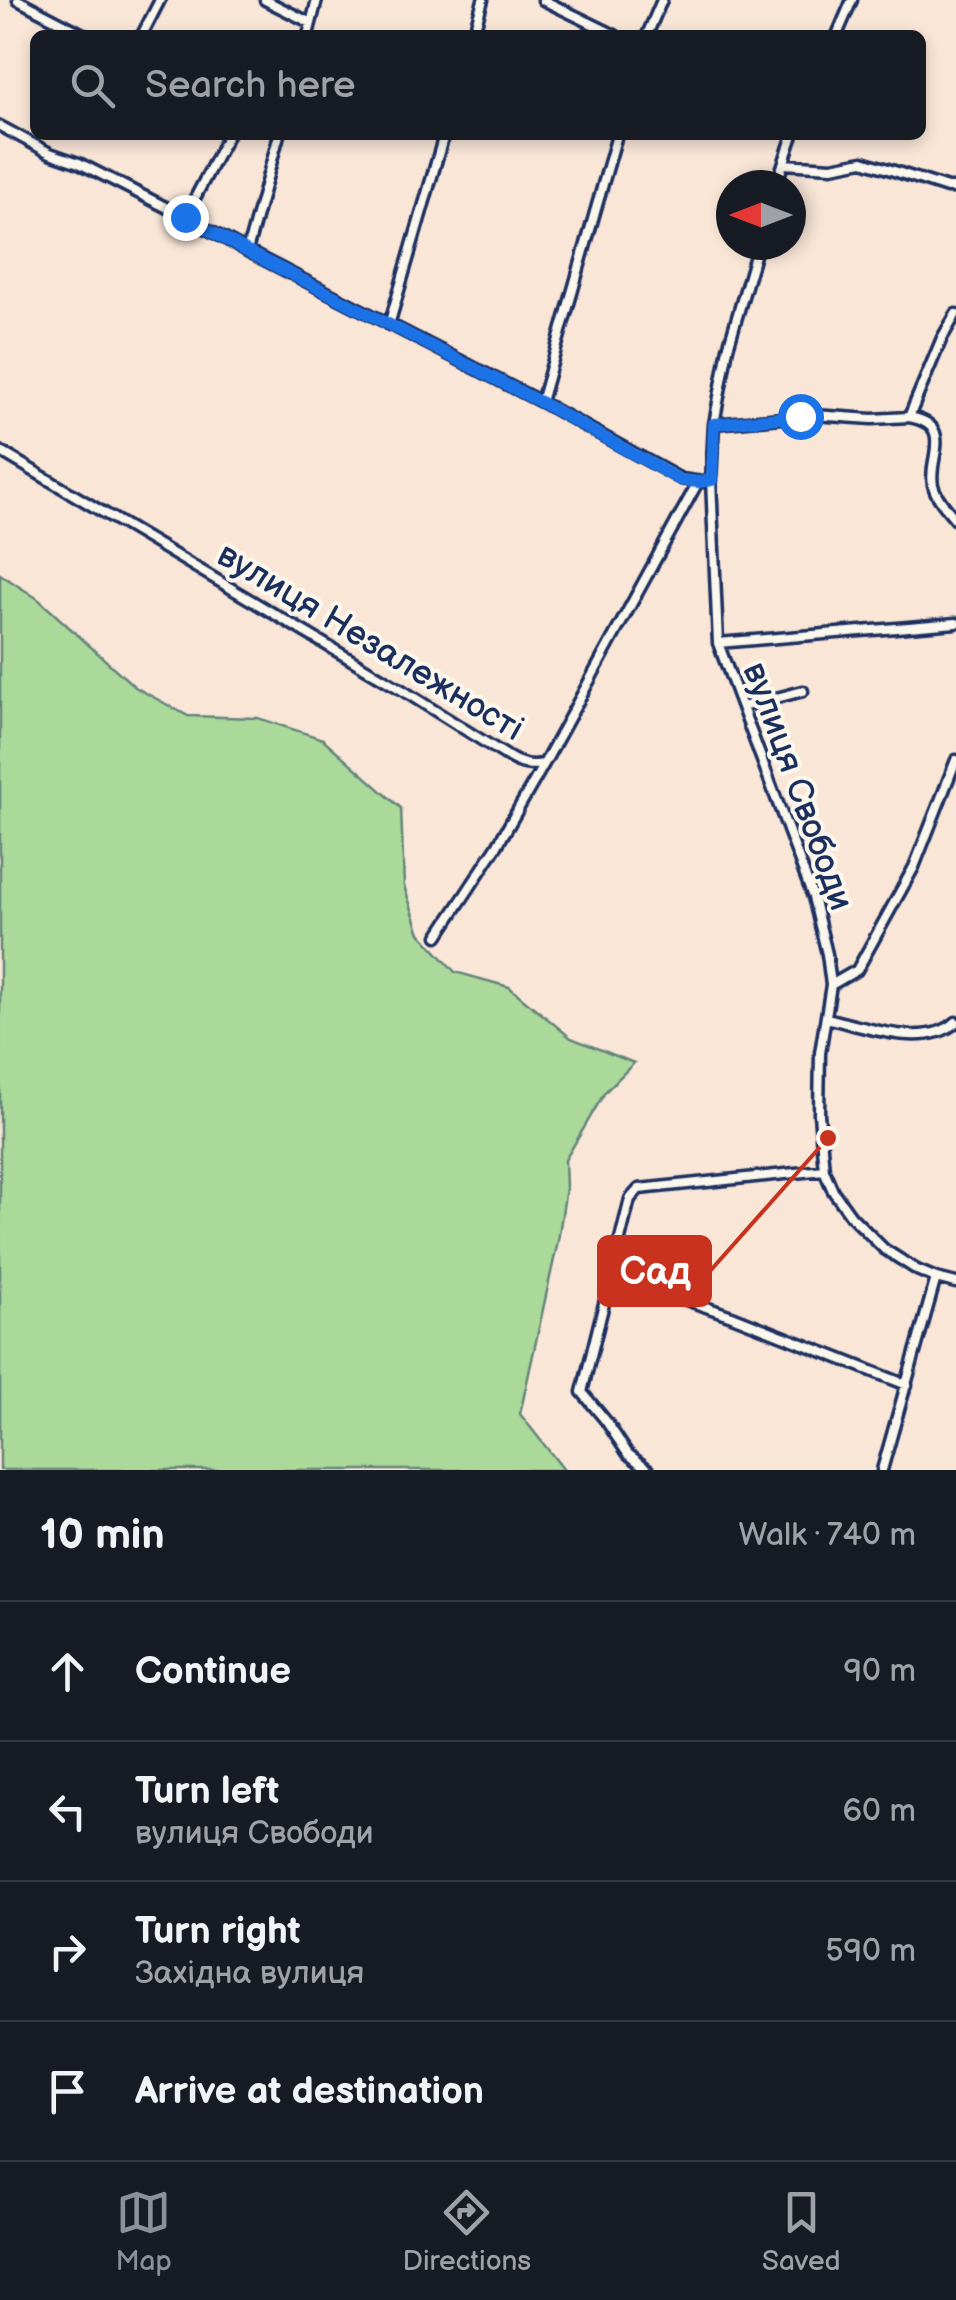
<!DOCTYPE html>
<html lang="en">
<head>
<meta charset="utf-8">
<style>
	:root { --surface:#171b24; --page:#242831; --text:#f1f3f6; --muted:#9ea1a6; --line:#363941; --accent:#8c9099 }
	body { margin:0; font-family:"Balsamiq Sans",sans-serif; background:var(--page); color:var(--text) }
	.compass { position:absolute; left:716px; top:170px; width:90px; height:90px; border-radius:50%; background:var(--surface); box-shadow:0 5px 15px #0003; rotate:270deg }
	.stop { position:absolute; width:30px; height:30px; margin:-22px; border:8px solid #1a73e8; border-radius:50%; background:#fff }
	.stop.end { background:#1a73e8; border-color:#fff; box-shadow:0 2px 10px #0008 }
	.list { margin:0; padding:0; list-style:none }
	h2 { display:flex; justify-content:space-between; align-items:center; height:130px; margin:0; padding:0 40px; font-size:42px }
	h2 small { font-size:32px; font-weight:400; color:var(--muted) }
	.list li { display:grid; grid-template-columns:65px 1fr auto; gap:30px; align-items:center; box-sizing:border-box; height:140px; padding:0 40px; border-top:2px solid var(--line) }
	.list b { display:block; font-size:38px; white-space:nowrap }
	.list p { margin:0; font-size:32px; white-space:nowrap; color:var(--muted) }
	.list em { font-size:32px; font-style:normal; color:var(--muted) }
	.icon { flex:none; width:55px; height:55px; fill:none; stroke:currentColor; stroke-width:2; stroke-linecap:round; stroke-linejoin:round }
	.map { position:relative; flex:none; width:956px; height:1470px; overflow:hidden }
	.search { position:absolute; background:var(--surface); box-shadow:0 5px 15px #0003; left:30px; right:30px; top:30px; height:110px; display:flex; align-items:center; gap:25px; box-sizing:border-box; padding:0 35px; border-radius:15px; color:var(--muted); font-size:38px }
	.sheet { height:690px; background:var(--surface) }
	nav { display:flex; justify-content:space-around; align-items:center; box-sizing:border-box; height:140px; border-top:2px solid var(--line); background:var(--surface); font-size:28px; color:var(--muted) }
	nav a { display:grid; justify-items:center; gap:5px }
	nav .on { color:var(--accent) }
	.map>svg:first-child { display:block }
	.green { fill:#abd999; stroke:#63847c; stroke-width:2.5 }
	.lines { fill:none; stroke-linecap:round; stroke-linejoin:round }
	.minor-casing { stroke:#1b2f5e; stroke-width:15 }
	.minor { stroke:#fbf7ec; stroke-width:8 }
	.route { stroke:#1a73e8; stroke-width:12 }
	.labels { text-anchor:middle; stroke-width:8; stroke-linejoin:round; paint-order:stroke }
	.street-label { font-size:35px; fill:#1b2f5e; stroke:#fbf7ec }
	.leader { fill:none; stroke:#c8321e; stroke-width:4 }
	.callout-dot { fill:#c8321e; stroke:#fbf7ec; stroke-width:4 }
	.callout { fill:#c8321e; stroke:#c8321e; stroke-width:4 }
	.callout-label { font-size:38px; text-anchor:middle; font-weight:bold; fill:#fff }
</style>
</head>
<body>
<div class="map">
<svg width="956" height="1470" viewBox="0 0 956 1470">
	<rect width="100%" height="100%" fill="#f9e6d7"/>
	<filter id="ink" filterUnits="userSpaceOnUse"><feTurbulence type="fractalNoise" baseFrequency=".01" numOctaves="2"/><feDisplacementMap in="SourceGraphic" scale="20" xChannelSelector="R" yChannelSelector="G"/><feConvolveMatrix kernelMatrix="1 2 1 2 8 2 1 2 1" color-interpolation-filters="sRGB"/></filter>
	<g filter="url(#ink)">
		<!-- green -->
		<path class="green" d="M 0,574 L 38,599 L 135,687 L 188,716 L 258,718 L 323,739 L 401,808 L 404,886 L 420,933 L 455,972 L 509,987 L 571,1038 L 634,1063 L 605,1092 L 565,1160 L 566,1188 L 558,1241 L 520,1414 L 564,1470 L 0,1470 Z"/>
		<g class="lines">
			<!-- minor casing -->
			<g class="minor-casing">
				<path id="minor" d="M 18,0 L 85,35
					M 265,0 L 311,23
					M 543,0 L 615,35
					M 142,35 L 160,0
					M 308,35 L 317,0
					M 473,35 L 483,0
					M 647,35 L 662,0
					M 837,35 L 852,0
					M 0,126 L 50,153 L 79,163 L 185,217 L 247,251 L 541,402 L 681,479 L 702,482
					M 783,164 L 832,167 L 863,161 L 947,188 L 956,188
					M 776,185 L 793,135
					M 185,217 L 228,135
					M 758,245 L 728,348 L 714,424 L 711,480 L 718,643 L 813,897 L 827,954 L 831,985 L 820,1053 L 819,1114 L 824,1170 L 833,1191 L 851,1216 L 884,1249 L 917,1270 L 936,1278 L 956,1283
					M 247,251 L 279,135
					M 389,325 L 444,135
					M 541,402 L 617,135
					M 909,417 C 956,425 927,459 933,485 C 936,498 948,510 956,520
					M 714,424 L 814,415 L 872,419 L 909,417 L 942,338 L 956,314
					M 0,451 L 402,690 L 510,758 C 522,765 530,766 544,764 L 698,482
					M 718,643 L 956,623
					M 742,707 L 803,691
					M 438,936 L 497,846 L 544,764
					M 831,985 L 857,970 L 914,867 L 956,760
					M 826,1018 C 861,1026 926,1050 956,1022
					M 614,1272 L 619,1277 L 732,1316 L 907,1385
					M 649,1470 L 628,1454 L 606,1421 L 582,1392 L 630,1199 L 639,1189 L 824,1170
					M 882,1470 L 936,1278"/>
			</g>
			<!-- minor -->
			<use href="#minor" class="minor"/>
		</g>
	</g>
	<g class="lines" filter="url(#ink)">
		<!-- route -->
		<path class="route" d="M 185,217 L 246,251 L 540,402 L 680,480 L 698,482 L 712,480 L 714,424 L 800,416"/>
	</g>
	<g class="labels">
		<!-- street labels -->
		<g class="street-label">
			<text transform="translate(371 641) rotate(31)" y="12">вулиця Незалежності</text>
			<text transform="translate(799 786) rotate(70)" y="12">вулиця Свободи</text>
		</g>
	</g>
	<!-- callouts -->
	<path class="leader" d="M828 1138L710 1271"/>
	<circle class="callout-dot" cx="828" cy="1138" r="10"/>
	<rect class="callout" x="599" y="1237" width="111" height="68" rx="10"/>
	<g class="callout-label">
		<text x="655" y="1284">Сад</text>
	</g>
</svg>
<svg class="compass" viewBox="-18 -18 36 36"><path d="M0-13l5 13h-10z" fill="#e53935"/><path d="M0 13l5-13h-10z" fill="#9ea1a6"/></svg>
<div class="stop" style="left:800px;top:416px"></div>
<div class="stop end" style="left:185px;top:217px"></div>
<div class="search"><svg class="icon" aria-label="search" viewBox="0 0 24 24"><circle cx="10" cy="10" r="6"/><path d="M15 15l6 6"/></svg>Search here</div>
</div>
<section class="sheet">
<h2>10 min<small>Walk · 740 m</small></h2>
<ul class="list">
<li><svg class="icon" aria-label="ahead" viewBox="0 0 24 24"><path d="M12 20V5M6 11l6-6 6 6"/></svg><div><b>Continue</b></div><em>90 m</em></li>
<li><svg class="icon" aria-label="left" viewBox="0 0 24 24"><path d="M17 20v-9H6M10 6l-5 5 5 5"/></svg><div><b>Turn left</b><p>вулиця Свободи</p></div><em>60 m</em></li>
<li><svg class="icon" aria-label="right" viewBox="0 0 24 24"><path d="M7 20v-9h11M14 6l5 5-5 5"/></svg><div><b>Turn right</b><p>Західна вулиця</p></div><em>590 m</em></li>
<li><svg class="icon" aria-label="arrive" viewBox="0 0 24 24"><path d="M6 21V4h12l-3 4 3 4H6"/></svg><div><b>Arrive at destination</b></div></li>
</ul>
</section>
<nav>
<a class="on"><svg class="icon" aria-label="map" viewBox="0 0 24 24"><path d="M3 6l6-2 6 2 6-2v14l-6 2-6-2-6 2zM9 4v14M15 6v14"/></svg>Map</a>
<a><svg class="icon" aria-label="directions" viewBox="0 0 24 24"><path d="M12 3l9 9-9 9-9-9zM9 14v-3h6M13 9l2 2-2 2"/></svg>Directions</a>
<a><svg class="icon" aria-label="saved" viewBox="0 0 24 24"><path d="M7 4h10v16l-5-4-5 4z"/></svg>Saved</a>
</nav>
</body>
</html>
